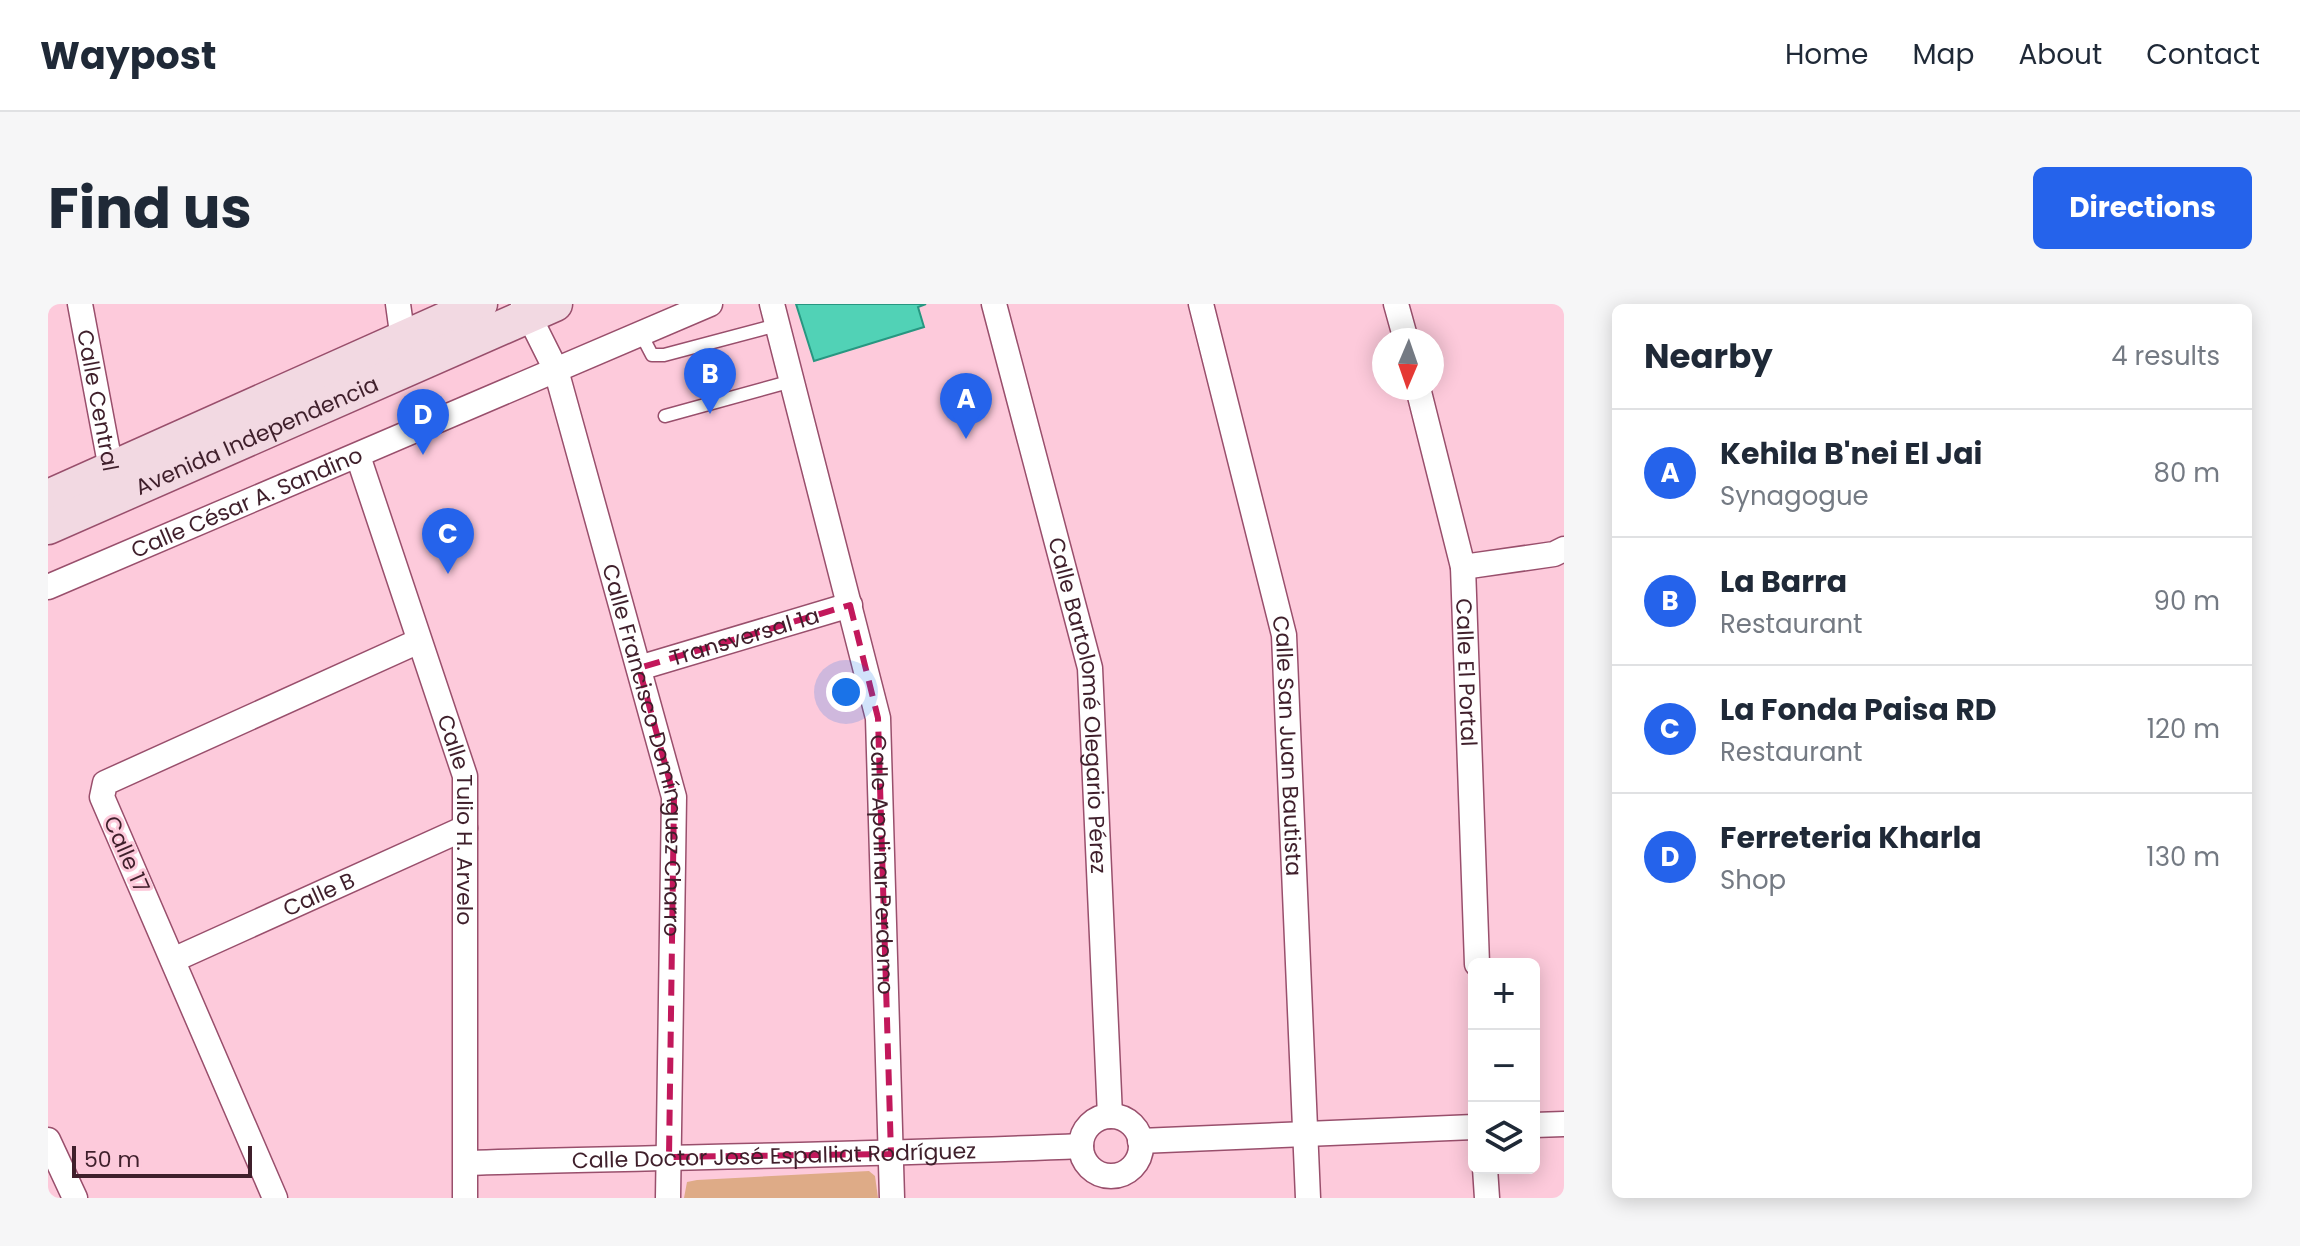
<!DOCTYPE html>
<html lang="en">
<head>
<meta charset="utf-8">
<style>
	:root { --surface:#fff; --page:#f6f6f7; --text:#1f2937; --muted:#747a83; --line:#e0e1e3; --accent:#2563eb }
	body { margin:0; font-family:Poppins,sans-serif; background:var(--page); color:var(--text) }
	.controls { position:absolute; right:24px; bottom:24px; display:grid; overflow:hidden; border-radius:12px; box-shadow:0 4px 20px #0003 }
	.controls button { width:72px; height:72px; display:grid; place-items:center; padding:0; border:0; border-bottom:2px solid var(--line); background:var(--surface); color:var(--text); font:40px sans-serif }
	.compass { position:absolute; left:1324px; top:24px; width:72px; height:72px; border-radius:50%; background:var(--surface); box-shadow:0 4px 20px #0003; rotate:182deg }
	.scale { position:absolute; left:24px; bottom:20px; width:180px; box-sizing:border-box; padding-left:8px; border:4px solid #3f1f2b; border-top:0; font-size:22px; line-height:28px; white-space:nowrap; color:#3f1f2b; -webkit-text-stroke:6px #fdcadb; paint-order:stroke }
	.you { position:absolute; left:798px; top:388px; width:28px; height:28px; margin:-20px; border:6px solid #fff; border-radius:50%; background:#1a73e8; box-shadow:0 0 0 12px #1a73e833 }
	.badge { display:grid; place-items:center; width:52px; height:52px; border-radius:50%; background:var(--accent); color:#fff; font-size:26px; font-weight:700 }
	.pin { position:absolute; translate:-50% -66px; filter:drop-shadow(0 2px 4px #0008) }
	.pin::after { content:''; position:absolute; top:42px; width:28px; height:24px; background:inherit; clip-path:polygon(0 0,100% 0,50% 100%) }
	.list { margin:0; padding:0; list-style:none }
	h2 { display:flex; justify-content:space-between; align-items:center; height:104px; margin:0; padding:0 32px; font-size:34px }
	h2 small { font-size:26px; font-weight:400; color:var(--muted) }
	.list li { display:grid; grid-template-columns:52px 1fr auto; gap:24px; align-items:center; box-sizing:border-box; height:128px; padding:0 32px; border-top:2px solid var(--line) }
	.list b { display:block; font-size:30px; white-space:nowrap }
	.list p { margin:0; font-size:26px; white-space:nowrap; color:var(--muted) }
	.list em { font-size:26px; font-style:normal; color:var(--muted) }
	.icon { flex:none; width:44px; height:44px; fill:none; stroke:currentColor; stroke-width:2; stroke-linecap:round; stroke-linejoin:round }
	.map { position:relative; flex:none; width:1516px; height:894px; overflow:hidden; border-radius:12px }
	header { display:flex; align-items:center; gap:48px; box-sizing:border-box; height:112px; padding:0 40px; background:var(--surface); border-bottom:2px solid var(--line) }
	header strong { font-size:38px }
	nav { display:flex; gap:44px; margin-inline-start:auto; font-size:28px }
	.intro { display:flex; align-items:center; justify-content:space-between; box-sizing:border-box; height:192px; padding:0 48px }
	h1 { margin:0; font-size:56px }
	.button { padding:20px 36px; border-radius:12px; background:var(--accent); color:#fff; font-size:28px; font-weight:700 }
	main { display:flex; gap:48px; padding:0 48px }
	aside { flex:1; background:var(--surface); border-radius:12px; box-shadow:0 4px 20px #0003 }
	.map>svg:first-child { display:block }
	.green { fill:#deab87 }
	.building { fill:#51d2b6; stroke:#279781; stroke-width:2 }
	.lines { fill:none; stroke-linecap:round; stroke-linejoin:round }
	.service-casing { stroke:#994f6c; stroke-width:15 }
	.minor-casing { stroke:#994f6c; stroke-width:27 }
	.secondary-casing { stroke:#994f6c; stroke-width:37 }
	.service { stroke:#fff; stroke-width:12 }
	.minor { stroke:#fff; stroke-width:24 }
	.secondary { stroke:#f2d9e2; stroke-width:34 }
	.marked { fill:none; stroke:#c2185b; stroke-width:6; stroke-dasharray:16 10; stroke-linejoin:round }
	.labels { text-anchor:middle; stroke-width:6; stroke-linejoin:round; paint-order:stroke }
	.street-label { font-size:22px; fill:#3f1f2b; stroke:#fdcadb }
</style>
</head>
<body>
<header>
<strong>Waypost</strong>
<nav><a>Home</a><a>Map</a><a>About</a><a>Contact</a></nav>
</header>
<div class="intro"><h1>Find us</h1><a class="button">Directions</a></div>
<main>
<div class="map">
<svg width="1516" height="894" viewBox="0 0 1516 894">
	<rect width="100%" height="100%" fill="#fdcadb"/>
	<!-- green -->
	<path class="green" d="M 821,867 L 827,872 L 830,894 L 636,894 L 639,878 L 649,876 Z"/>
	<!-- building -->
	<path class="building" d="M 748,0 L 878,0 L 870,3 L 876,23 L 766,57 Z"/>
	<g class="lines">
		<!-- service casing -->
		<g class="service-casing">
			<path id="service" d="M 593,30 L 604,51 L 616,51 L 729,21
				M 617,112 L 744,77"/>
		</g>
		<!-- minor casing -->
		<g class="minor-casing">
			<g id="minor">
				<path id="s1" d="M 32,0 L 63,165 L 68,178"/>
				<path d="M 350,0 L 355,36 L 362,47"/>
				<path id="s2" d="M 475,0 L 508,66 L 626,493 L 620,894"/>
				<path id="s3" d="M 724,0 L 830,414 L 844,894"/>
				<path id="s4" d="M 946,0 L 1042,364 L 1062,812"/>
				<path id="s5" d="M 1153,0 L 1236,331 L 1260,894"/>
				<path d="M 1348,0 L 1358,36"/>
				<path id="s6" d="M 1370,84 L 1415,263 L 1429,660"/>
				<path id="s7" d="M 310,152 L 417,472 L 417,894"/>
				<path d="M 1415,263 L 1506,250 L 1516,245"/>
				<path id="s8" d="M 0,283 L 662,0"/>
				<path id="s9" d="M 591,364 L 802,301"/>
				<path id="s10" d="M 125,656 L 417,524"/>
				<circle cx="1063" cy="842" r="30"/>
				<path d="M 1486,821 L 1516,820"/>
				<path d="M 0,836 L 27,894"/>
				<path d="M 1092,837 L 1426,823"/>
				<path id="s11" d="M 418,859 C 623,853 828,851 1033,842"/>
				<path d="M 1437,864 L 1439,894"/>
				<path d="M 227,894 L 54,493 L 57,479 L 371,337"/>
			</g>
		</g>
		<!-- secondary casing -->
		<g class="secondary-casing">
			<g id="secondary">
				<path d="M 0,193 L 432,0"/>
				<path id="s12" d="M 0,223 L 507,0"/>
			</g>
		</g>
		<!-- service -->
		<use href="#service" class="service"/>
		<!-- minor -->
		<use href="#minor" class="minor"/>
		<!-- secondary -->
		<use href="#secondary" class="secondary"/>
	</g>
	<!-- marked area -->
	<path class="marked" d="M 802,301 L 830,414 L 843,850 L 621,853 L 626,493 L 591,364 Z"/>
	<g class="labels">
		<!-- street labels -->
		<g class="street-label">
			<text dy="8" stroke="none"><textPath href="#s1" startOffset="98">Calle Central</textPath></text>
			<text dy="8" stroke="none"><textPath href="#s12" startOffset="228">Avenida Independencia</textPath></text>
			<text dy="8" stroke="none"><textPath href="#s8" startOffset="216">Calle César A. Sandino</textPath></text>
			<text dy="8" stroke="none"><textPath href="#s9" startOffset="110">Transversal 1a</textPath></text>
			<text dy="8" stroke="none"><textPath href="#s6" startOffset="290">Calle El Portal</textPath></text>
			<text dy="8" stroke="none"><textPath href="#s4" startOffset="412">Calle Bartolomé Olegario Pérez</textPath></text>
			<text dy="8" stroke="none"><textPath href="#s5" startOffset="452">Calle San Juan Bautista</textPath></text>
			<text dy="8" stroke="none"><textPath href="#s2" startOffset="466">Calle Francisco Domínguez Charro</textPath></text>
			<text dy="8" stroke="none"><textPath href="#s7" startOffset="380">Calle Tulio H. Arvelo</textPath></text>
			<text transform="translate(79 550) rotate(66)" y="8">Calle 17</text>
			<text dy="8" stroke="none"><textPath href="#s3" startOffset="574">Calle Apolinar Perdomo</textPath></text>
			<text dy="8" stroke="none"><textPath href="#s10" startOffset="160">Calle B</textPath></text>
			<text dy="8" stroke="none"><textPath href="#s11" startOffset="308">Calle Doctor José Espalliat Rodríguez</textPath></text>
		</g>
	</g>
</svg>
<div class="controls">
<button>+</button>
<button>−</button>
<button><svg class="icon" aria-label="layers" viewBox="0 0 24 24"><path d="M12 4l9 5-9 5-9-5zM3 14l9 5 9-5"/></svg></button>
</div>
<svg class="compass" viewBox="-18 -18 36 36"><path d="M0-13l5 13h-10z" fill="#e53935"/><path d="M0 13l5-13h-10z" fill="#747a83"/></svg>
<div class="scale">50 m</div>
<div class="you"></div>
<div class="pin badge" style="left:918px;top:135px">A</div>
<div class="pin badge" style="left:662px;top:110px">B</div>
<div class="pin badge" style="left:400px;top:270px">C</div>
<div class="pin badge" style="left:375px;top:151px">D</div>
</div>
<aside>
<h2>Nearby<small>4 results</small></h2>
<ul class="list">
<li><span class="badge">A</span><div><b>Kehila B'nei El Jai</b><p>Synagogue</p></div><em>80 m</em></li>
<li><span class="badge">B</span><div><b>La Barra</b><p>Restaurant</p></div><em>90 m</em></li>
<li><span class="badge">C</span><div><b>La Fonda Paisa RD</b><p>Restaurant</p></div><em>120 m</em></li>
<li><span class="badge">D</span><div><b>Ferreteria Kharla</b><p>Shop</p></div><em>130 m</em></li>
</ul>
</aside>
</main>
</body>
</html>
